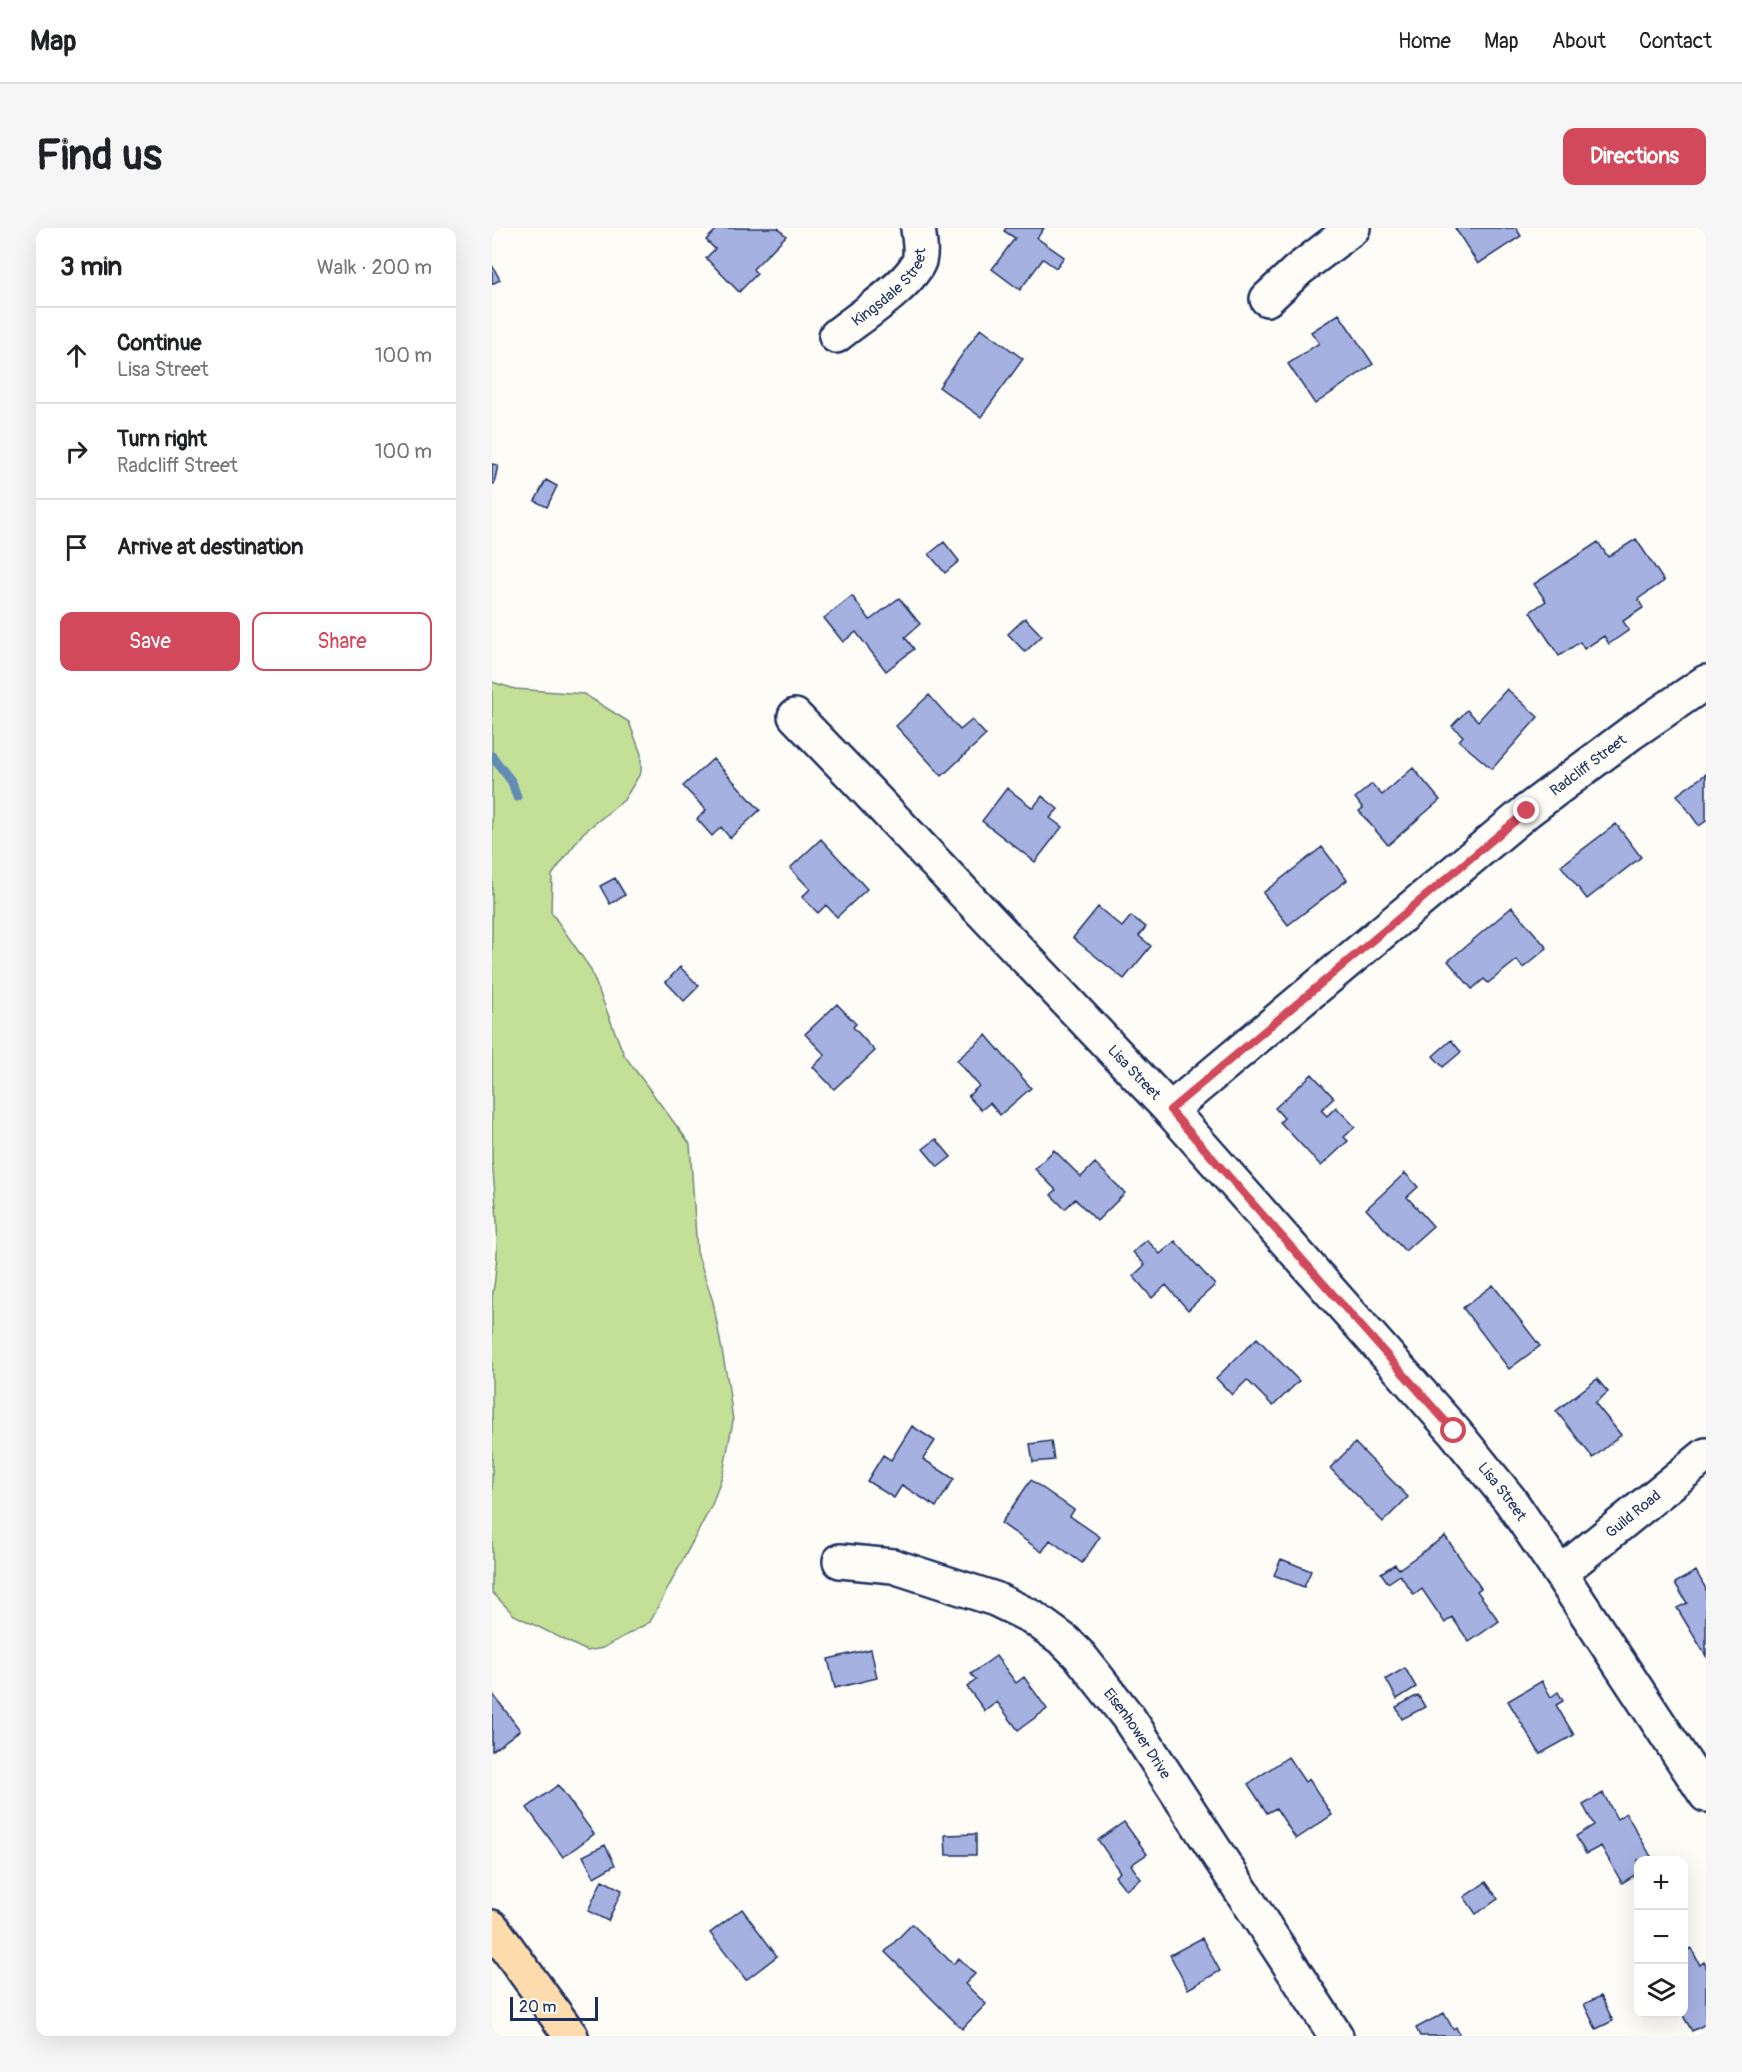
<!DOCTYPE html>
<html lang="en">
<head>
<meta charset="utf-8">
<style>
	:root { --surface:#fff; --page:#f6f6f6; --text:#202124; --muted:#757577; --line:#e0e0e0; --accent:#d1495b }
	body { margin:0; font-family:Pangolin,sans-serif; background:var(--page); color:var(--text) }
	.controls { position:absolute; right:18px; bottom:18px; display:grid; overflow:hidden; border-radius:12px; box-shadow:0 6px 24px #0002 }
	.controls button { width:54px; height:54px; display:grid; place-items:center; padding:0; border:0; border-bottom:2px solid var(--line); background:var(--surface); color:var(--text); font:30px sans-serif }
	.scale { position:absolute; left:18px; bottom:15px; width:88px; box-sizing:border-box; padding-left:6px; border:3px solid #1b2f5e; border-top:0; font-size:16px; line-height:21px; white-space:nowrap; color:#1b2f5e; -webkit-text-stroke:4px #fdfcf7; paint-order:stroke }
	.stop { position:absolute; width:18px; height:18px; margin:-14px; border:4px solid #d1495b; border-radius:50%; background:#fff }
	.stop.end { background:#d1495b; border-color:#fff; box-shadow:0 2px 6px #0008 }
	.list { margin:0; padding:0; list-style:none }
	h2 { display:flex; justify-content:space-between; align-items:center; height:78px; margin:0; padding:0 24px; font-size:26px }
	h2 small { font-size:20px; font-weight:400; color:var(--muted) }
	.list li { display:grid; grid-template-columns:39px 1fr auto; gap:18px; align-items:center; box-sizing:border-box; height:96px; padding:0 24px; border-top:2px solid var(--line) }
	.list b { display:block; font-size:22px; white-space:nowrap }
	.list p { margin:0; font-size:20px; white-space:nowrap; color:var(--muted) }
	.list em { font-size:20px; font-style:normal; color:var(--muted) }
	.actions { display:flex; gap:12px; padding:18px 24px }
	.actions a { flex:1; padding:14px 0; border:2px solid var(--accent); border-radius:12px; text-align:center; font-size:21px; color:var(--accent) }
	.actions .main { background:var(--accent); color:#fff }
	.icon { flex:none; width:33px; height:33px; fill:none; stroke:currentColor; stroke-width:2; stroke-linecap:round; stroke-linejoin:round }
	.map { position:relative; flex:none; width:1214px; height:1808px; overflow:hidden; border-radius:12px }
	header { display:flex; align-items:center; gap:36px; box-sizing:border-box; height:84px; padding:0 30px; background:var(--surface); border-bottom:2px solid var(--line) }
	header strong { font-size:28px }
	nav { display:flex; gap:33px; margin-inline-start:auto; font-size:21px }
	.intro { display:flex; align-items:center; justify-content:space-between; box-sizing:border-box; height:144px; padding:0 36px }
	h1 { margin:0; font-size:42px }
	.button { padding:15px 27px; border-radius:12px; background:var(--accent); color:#fff; font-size:21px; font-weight:700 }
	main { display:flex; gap:36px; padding:0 36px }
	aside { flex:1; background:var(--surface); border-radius:12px; box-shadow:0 6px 24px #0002 }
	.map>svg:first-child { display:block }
	.green { fill:#c4e097; stroke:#70887a; stroke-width:1.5 }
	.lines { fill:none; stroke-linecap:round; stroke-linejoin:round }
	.stream { stroke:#628bb6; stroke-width:9 }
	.building { fill:#a5b1e1; stroke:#1b2f5e; stroke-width:1.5 }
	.minor-casing { stroke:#1b2f5e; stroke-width:38 }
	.major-casing { stroke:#1b2f5e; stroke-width:38 }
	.minor { stroke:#fdfcf7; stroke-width:33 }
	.major { stroke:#fedbac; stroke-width:33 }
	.route { stroke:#d1495b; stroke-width:8 }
	.labels { text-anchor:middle; stroke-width:6; stroke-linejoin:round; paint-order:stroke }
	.street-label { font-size:15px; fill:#1b2f5e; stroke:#fdfcf7 }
</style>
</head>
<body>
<header>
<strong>Map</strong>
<nav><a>Home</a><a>Map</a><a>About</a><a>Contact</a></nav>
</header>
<div class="intro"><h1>Find us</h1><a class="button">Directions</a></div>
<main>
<aside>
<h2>3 min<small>Walk · 200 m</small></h2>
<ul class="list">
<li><svg class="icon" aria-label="ahead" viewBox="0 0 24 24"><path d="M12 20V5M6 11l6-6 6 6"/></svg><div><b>Continue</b><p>Lisa Street</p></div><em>100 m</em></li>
<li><svg class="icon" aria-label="right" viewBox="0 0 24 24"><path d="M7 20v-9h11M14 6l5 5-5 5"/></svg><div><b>Turn right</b><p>Radcliff Street</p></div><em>100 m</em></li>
<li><svg class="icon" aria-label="arrive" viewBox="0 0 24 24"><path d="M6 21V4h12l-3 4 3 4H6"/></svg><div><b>Arrive at destination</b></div></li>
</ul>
<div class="actions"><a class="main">Save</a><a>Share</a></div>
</aside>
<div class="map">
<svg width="1214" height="1808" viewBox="0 0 1214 1808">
	<rect width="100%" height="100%" fill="#fdfcf7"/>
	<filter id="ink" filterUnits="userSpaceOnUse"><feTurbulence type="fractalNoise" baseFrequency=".0167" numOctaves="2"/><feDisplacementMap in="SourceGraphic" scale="12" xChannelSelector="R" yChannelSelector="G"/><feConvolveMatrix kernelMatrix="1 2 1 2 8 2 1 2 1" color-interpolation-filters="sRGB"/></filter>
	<g filter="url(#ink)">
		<!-- green -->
		<path class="green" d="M 0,454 L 23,461 L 92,466 L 137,494 L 149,526 L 149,544 L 132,572 L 91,605 L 60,647 L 59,684 L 98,740 L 132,827 L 198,916 L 205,1024 L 221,1074 L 236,1155 L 241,1193 L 231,1245 L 220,1277 L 158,1394 L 111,1420 L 95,1423 L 22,1387 L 0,1364 L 0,1070 C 9,1022 5,983 0,934 Z"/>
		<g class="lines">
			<!-- stream -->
			<path class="stream" d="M 0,528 L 20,554 L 25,569"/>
		</g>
		<!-- building -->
		<path class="building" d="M 226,0 L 286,0 L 294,8 L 261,41 L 265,46 L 247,64 L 214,30 L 223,21 L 214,12 Z
			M 514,0 L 552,0 L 545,10 L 572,29 L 564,40 L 551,31 L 528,62 L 500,41 L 523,10 L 512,3 Z
			M 963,0 L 1024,0 L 1029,8 L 986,36 Z
			M 0,37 L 8,52 L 0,56 Z
			M 847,86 L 881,136 L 823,176 L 796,136 L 827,115 L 819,104 Z
			M 489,100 L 531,131 L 489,189 L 447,159 Z
			M 0,236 L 6,237 L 2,256 L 0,255 Z
			M 54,252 L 65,258 L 55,279 L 43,273 Z
			M 1144,311 L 1172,353 L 1146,371 L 1151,380 L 1131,393 L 1137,402 L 1117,416 L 1112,408 L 1092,421 L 1088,414 L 1067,428 L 1038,384 L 1054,373 L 1042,356 L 1106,314 L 1116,329 Z
			M 452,314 L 467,333 L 453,345 L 437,326 Z
			M 360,368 L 378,392 L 407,370 L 428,396 L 413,409 L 422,421 L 394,443 L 364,404 L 351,414 L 332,390 Z
			M 533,390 L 550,408 L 533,424 L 516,406 Z
			M 1015,461 L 1046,489 L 1000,541 L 967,513 L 971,508 L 960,498 L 975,482 L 986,493 Z
			M 437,467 L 468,502 L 480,492 L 494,507 L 450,548 L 404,498 Z
			M 221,531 L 268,582 L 238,610 L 229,599 L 220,608 L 205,591 L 214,582 L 191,558 Z
			M 921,540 L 948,572 L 896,617 L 867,583 L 871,580 L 863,570 L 880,556 L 890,567 Z
			M 1214,546 L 1214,593 L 1207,598 L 1185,567 Z
			M 515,560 L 541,580 L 550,568 L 566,581 L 558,590 L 570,599 L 543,634 L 490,593 Z
			M 1124,596 L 1149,629 L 1095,671 L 1069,638 Z
			M 329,611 L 375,661 L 345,689 L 334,677 L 326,685 L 310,669 L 318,661 L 298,640 Z
			M 830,619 L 855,652 L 796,697 L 771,665 Z
			M 123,650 L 133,667 L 118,676 L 108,658 Z
			M 606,679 L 630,699 L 639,688 L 654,699 L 647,708 L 659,718 L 632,751 L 581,710 Z
			M 1020,679 L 1055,720 L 1031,740 L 1025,732 L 996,755 L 992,751 L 980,761 L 956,733 Z
			M 188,739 L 207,758 L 192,773 L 174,754 Z
			M 345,776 L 364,796 L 361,799 L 383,823 L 342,861 L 321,839 L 333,827 L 313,806 Z
			M 494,807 L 539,860 L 508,887 L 498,875 L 489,882 L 476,868 L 487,858 L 465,832 Z
			M 959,812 L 969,824 L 951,839 L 941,828 Z
			M 820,846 L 842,870 L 829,882 L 835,888 L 844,879 L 863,899 L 852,909 L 856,913 L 829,938 L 788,894 L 792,890 L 783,880 Z
			M 444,911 L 459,929 L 446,939 L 431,921 Z
			M 562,922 L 589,949 L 603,935 L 633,965 L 605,993 L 583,971 L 573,981 L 559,967 L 564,962 L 543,941 Z
			M 913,945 L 926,959 L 915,969 L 941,998 L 913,1023 L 874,981 Z
			M 655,1012 L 668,1026 L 683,1013 L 723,1057 L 696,1082 L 674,1057 L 660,1070 L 641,1048 L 653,1037 L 641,1024 Z
			M 1001,1057 L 1048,1118 L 1017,1141 L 971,1080 Z
			M 765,1110 L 807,1153 L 781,1178 L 755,1152 L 740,1167 L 724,1150 Z
			M 1105,1151 L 1116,1164 L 1103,1175 L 1129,1207 L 1101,1230 L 1064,1183 Z
			M 420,1198 L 443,1213 L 431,1231 L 462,1251 L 444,1279 L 410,1257 L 402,1270 L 375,1253 L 391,1227 L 399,1232 Z
			M 559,1213 L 562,1232 L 541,1234 L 538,1216 Z
			M 863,1215 L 916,1269 L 891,1294 L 838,1240 Z
			M 539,1252 L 582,1282 L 578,1288 L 608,1309 L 590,1335 L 558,1312 L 550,1324 L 509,1295 Z
			M 953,1308 L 989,1360 L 985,1363 L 1007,1393 L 977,1414 L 960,1389 L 953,1395 L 930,1361 L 922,1367 L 908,1347 L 896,1355 L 889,1345 L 903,1336 L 907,1341 Z
			M 789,1331 L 819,1343 L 812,1359 L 782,1347 Z
			M 1204,1343 L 1214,1361 L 1214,1428 L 1185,1380 L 1195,1375 L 1183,1355 Z
			M 379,1421 L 385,1450 L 343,1460 L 336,1431 Z
			M 504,1428 L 524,1455 L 532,1449 L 555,1481 L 526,1502 L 505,1474 L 493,1483 L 475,1459 L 484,1452 L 479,1446 Z
			M 913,1440 L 924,1459 L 905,1471 L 894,1451 Z
			M 1050,1453 L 1059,1469 L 1066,1464 L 1071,1473 L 1064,1477 L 1082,1507 L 1048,1526 L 1016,1473 Z
			M 0,1465 L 28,1502 L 0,1523 Z
			M 926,1467 L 933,1479 L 910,1491 L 904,1479 Z
			M 796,1529 L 813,1554 L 817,1551 L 840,1587 L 804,1611 L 784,1580 L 775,1585 L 756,1556 Z
			M 66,1557 L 102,1606 L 71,1629 L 35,1580 Z
			M 1111,1565 L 1125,1591 L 1134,1585 L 1161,1632 L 1146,1632 L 1146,1645 L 1130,1655 L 1109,1618 L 1094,1626 L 1084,1608 L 1102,1597 L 1091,1577 Z
			M 632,1594 L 655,1626 L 639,1637 L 649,1651 L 634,1662 L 623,1648 L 628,1644 L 606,1612 Z
			M 484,1606 L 484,1627 L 454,1627 L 453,1607 Z
			M 113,1617 L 123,1637 L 102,1649 L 91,1628 Z
			M 110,1652 L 130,1662 L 116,1693 L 96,1683 Z
			M 994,1654 L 1006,1671 L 984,1686 L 972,1669 Z
			M 250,1681 L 285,1728 L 254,1752 L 218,1705 Z
			M 420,1696 L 461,1736 L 467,1730 L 483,1746 L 473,1756 L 494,1776 L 470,1801 L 393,1724 Z
			M 710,1710 L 728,1743 L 696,1761 L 678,1727 Z
			M 1199,1720 L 1208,1737 L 1212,1734 L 1214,1738 L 1214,1796 L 1200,1803 L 1190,1786 L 1192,1724 Z
			M 1109,1768 L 1121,1793 L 1104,1801 L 1092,1776 Z
			M 952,1785 L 961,1801 L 964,1799 L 968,1808 L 928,1808 L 924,1800 Z"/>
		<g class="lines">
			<!-- minor casing -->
			<g class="minor-casing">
				<g id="minor">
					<path d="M 775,71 L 806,42 L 861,0"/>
					<path id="s1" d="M 344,108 C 365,91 418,57 427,33 C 430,23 427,10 426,0"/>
					<path id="s2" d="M 303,488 L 363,550 L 678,882 L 962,1203 L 1018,1272 L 1068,1345 L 1214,1567"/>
					<path id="s3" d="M 678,882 L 1035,583 L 1139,505 L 1214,454"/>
					<path id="s4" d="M 348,1333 L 401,1338 L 503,1371 L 540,1389 L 573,1413 L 588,1428 L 636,1489 L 844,1808"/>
					<path id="s5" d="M 1068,1345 L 1214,1227"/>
				</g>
			</g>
			<!-- major casing -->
			<g class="major-casing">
				<path id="major" d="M 0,1699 L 79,1808"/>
			</g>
			<!-- minor -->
			<use href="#minor" class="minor"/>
			<!-- major -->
			<use href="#major" class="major"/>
		</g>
	</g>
	<g class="lines" filter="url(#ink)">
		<!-- route -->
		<path class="route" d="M 962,1203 L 678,882 L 1035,583"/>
	</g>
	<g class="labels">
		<!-- street labels -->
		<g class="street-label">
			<text dy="5" stroke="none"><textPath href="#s1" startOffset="74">Kingsdale Street</textPath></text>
			<text dy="5" stroke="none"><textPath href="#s3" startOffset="542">Radcliff Street</textPath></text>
			<text dy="5" stroke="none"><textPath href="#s2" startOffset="492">Lisa Street</textPath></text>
			<text dy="5" stroke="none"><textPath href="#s2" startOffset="1050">Lisa Street</textPath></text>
			<text dy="5" stroke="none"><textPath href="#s5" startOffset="94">Guild Road</textPath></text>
			<text dy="5" stroke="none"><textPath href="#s4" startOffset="360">Eisenhower Drive</textPath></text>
		</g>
	</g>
</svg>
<div class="controls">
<button>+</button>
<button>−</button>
<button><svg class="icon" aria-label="layers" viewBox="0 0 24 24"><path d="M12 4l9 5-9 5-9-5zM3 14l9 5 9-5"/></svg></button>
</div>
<div class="scale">20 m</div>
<div class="stop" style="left:962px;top:1203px"></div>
<div class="stop end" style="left:1035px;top:583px"></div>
</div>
</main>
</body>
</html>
